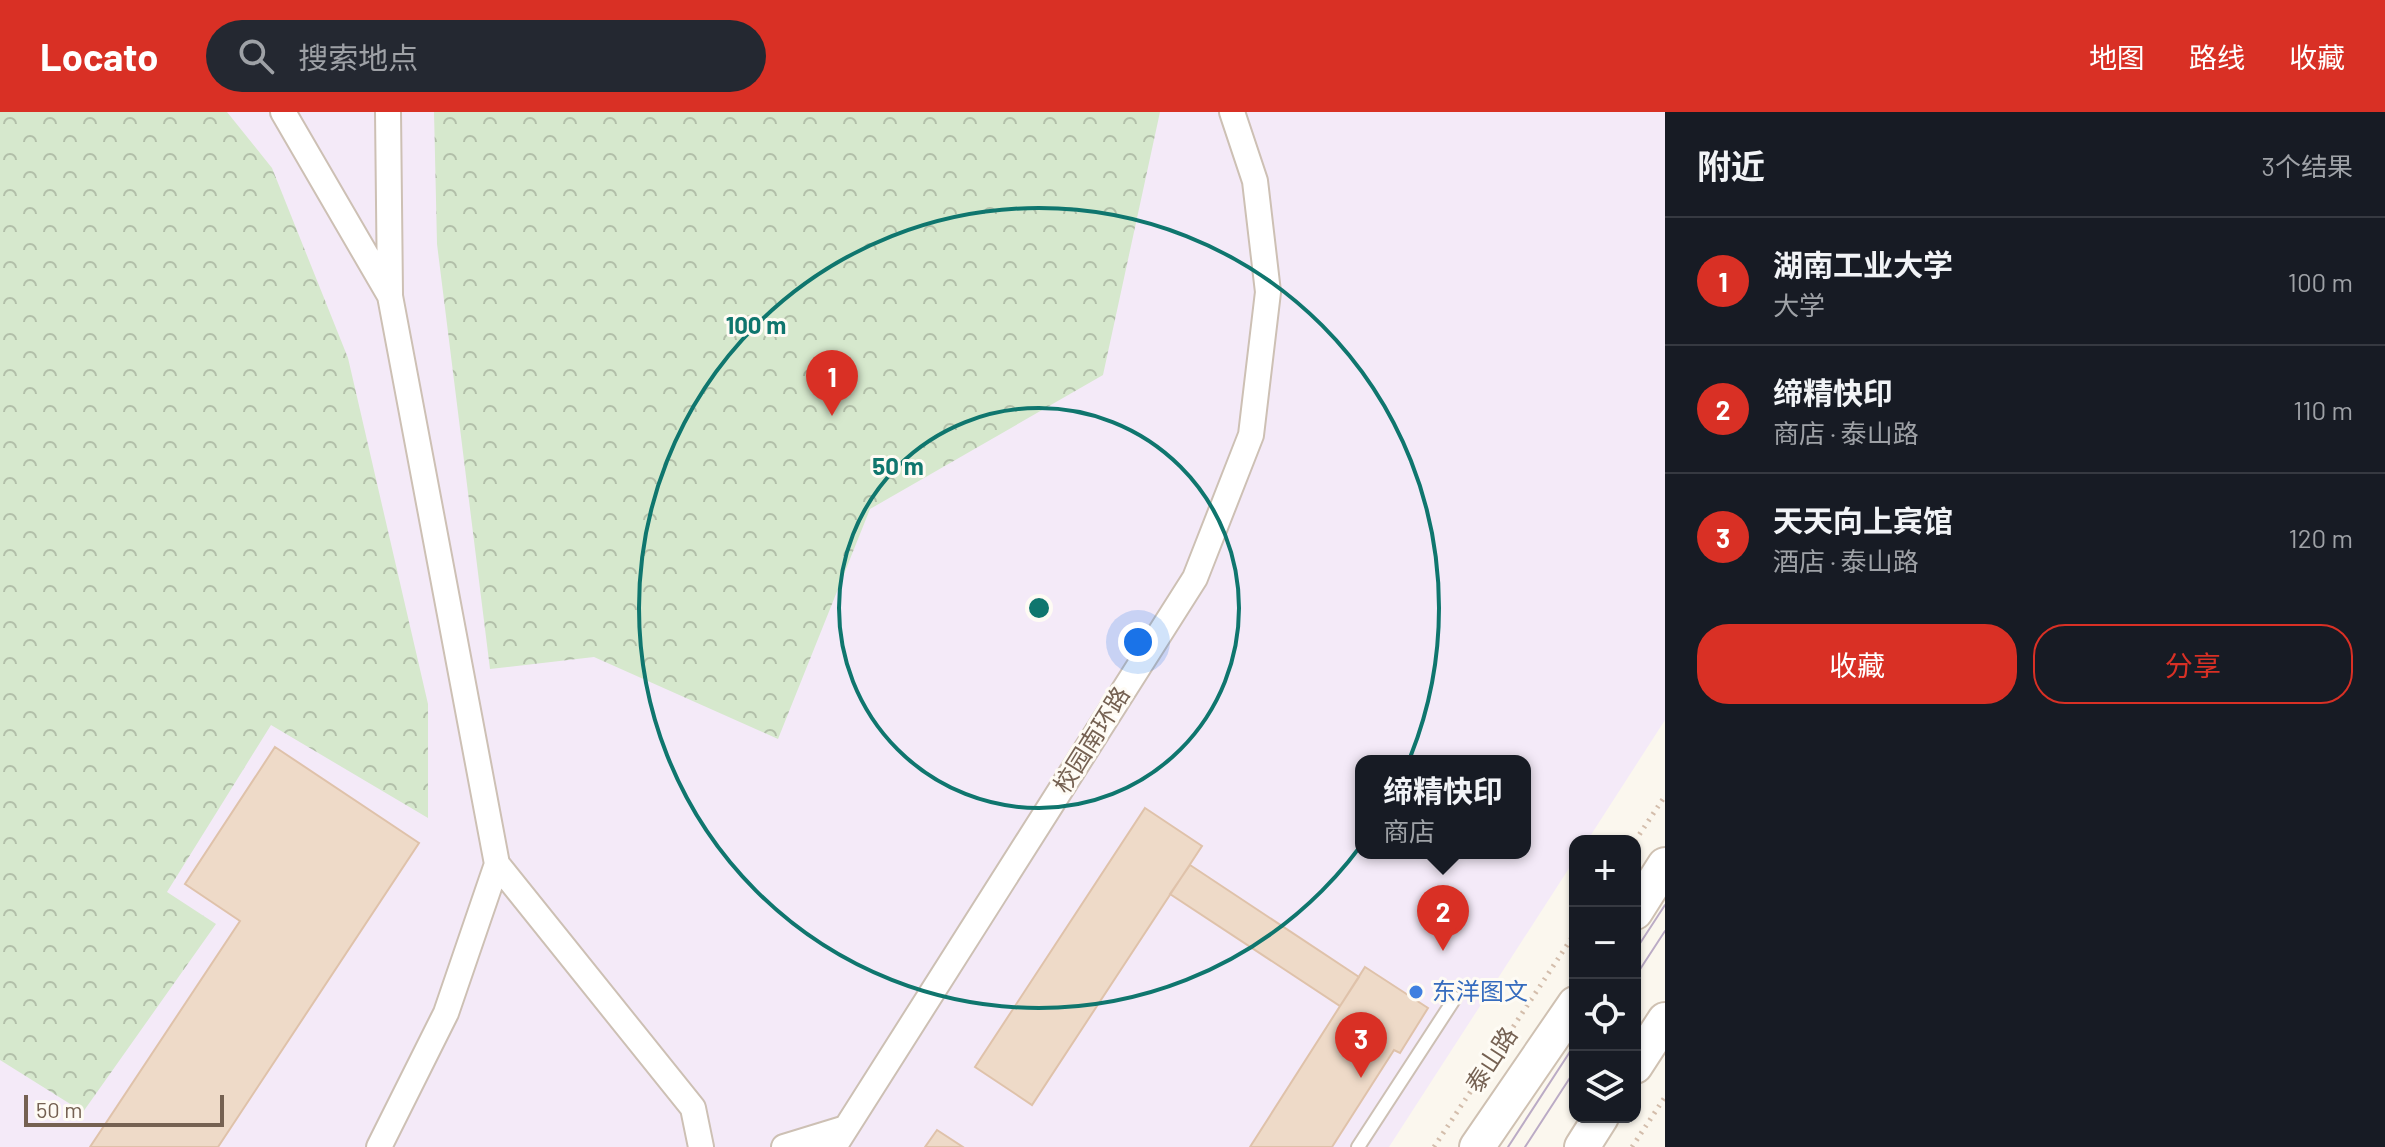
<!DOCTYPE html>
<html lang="zh">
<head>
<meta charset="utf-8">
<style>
	:root { --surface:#171b24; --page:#242831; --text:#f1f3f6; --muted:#9ea1a6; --line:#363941; --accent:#d93025 }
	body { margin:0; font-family:Barlow,"Noto Sans SC",sans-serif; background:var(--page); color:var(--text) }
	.controls { position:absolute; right:24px; bottom:24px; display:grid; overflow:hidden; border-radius:16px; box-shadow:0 2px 6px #0004 }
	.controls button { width:72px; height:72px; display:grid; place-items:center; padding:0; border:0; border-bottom:2px solid var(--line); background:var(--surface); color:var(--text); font:40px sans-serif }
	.scale { position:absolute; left:24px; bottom:20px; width:200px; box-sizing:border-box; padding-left:8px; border:4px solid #756152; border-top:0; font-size:22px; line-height:28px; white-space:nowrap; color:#756152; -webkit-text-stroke:6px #fefbf4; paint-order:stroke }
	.you { position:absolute; left:1138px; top:530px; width:28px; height:28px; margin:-20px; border:6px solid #fff; border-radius:50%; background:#1a73e8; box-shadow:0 0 0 12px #1a73e833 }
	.badge { display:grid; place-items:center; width:52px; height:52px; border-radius:50%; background:var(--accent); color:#fff; font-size:26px; font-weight:700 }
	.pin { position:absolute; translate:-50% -66px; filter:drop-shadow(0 2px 4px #0008) }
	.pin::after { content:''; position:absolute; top:42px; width:28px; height:24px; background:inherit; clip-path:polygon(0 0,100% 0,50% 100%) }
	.popup { position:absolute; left:1355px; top:643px; width:176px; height:104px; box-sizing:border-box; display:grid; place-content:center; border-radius:16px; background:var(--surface); filter:drop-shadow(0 2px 6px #0005); font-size:26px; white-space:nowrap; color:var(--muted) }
	.popup b { font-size:30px; color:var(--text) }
	.popup::after { content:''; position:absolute; left:50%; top:100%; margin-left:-16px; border:16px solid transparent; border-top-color:var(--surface) }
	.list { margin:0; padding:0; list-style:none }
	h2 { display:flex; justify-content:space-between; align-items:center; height:104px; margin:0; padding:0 32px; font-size:34px }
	h2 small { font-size:26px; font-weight:400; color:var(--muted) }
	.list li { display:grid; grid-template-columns:52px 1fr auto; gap:24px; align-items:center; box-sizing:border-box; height:128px; padding:0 32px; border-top:2px solid var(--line) }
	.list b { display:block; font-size:30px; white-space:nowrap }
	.list p { margin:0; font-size:26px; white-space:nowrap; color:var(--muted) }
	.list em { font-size:26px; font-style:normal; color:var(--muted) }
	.actions { display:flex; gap:16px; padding:24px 32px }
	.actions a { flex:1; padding:18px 0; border:2px solid var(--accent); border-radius:32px; text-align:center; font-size:28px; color:var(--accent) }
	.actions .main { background:var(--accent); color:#fff }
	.icon { flex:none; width:44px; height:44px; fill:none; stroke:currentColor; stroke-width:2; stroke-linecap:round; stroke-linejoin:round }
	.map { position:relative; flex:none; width:1665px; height:1035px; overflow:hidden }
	header { display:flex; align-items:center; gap:48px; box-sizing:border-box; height:112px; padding:0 40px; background:var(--accent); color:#fff }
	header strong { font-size:38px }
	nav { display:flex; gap:44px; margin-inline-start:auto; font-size:28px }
	.search { width:560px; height:72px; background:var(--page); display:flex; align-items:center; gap:20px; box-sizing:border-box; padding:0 28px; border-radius:44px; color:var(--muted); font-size:30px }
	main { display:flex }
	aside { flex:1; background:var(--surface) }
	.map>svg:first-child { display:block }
	.education { fill:#f4eaf8; fill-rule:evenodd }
	.forest { fill:url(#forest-crowns) }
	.building { fill:#eedac8; stroke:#dfc2aa; stroke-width:2 }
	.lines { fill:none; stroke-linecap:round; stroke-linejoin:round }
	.lane-casing { stroke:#cdc0b4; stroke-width:16 }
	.street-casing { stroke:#cdc0b4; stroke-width:28 }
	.secondary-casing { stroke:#cfc1b2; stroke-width:38 }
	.path { stroke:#d3bdab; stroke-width:5; stroke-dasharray:2 6; stroke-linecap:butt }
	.lane { stroke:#fff; stroke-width:12 }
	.street { stroke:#fff; stroke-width:24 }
	.secondary { stroke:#fff; stroke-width:34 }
	.tram { stroke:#bbabc5; stroke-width:2 }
	.ring { fill:none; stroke:#0f766e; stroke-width:4 }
	.shop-dot { fill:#3f7fe0; stroke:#fefbf4; stroke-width:3 }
	.labels { text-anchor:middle; stroke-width:6; stroke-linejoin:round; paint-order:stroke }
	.street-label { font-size:24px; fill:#756152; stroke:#fefbf4 }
	.shop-label { font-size:24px; fill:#366cbe; stroke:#fefbf4; text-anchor:start }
	.centre { fill:#0f766e; stroke:#fefbf4; stroke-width:4 }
	.ring-label { font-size:24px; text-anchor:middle; font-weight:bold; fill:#0f766e; stroke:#fefbf4; stroke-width:6; stroke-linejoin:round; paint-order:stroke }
</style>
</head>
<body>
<header>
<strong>Locato</strong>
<div class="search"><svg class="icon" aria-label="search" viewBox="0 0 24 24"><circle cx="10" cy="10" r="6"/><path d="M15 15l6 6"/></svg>搜索地点</div>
<nav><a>地图</a><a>路线</a><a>收藏</a></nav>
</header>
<main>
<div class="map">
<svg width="1665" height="1035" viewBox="0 0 1665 1035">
	<defs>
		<pattern id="forest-crowns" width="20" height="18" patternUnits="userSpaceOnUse" patternTransform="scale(2)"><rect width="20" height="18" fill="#d6e8cd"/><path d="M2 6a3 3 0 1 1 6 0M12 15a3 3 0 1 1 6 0" fill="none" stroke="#b2bfa9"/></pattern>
	</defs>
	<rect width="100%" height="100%" fill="#fbf7ee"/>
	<!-- education -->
	<path class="education" d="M 0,0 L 1665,0 L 1665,608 L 1587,729 L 1575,729 L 1575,747 L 1389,1035 L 0,1035 ZM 1361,649 L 1525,649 L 1525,741 L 1361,741 Z"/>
	<!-- forest -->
	<path class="forest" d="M 0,0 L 227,0 L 272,56 L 348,246 L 428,592 L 428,706 L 271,613 L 167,780 L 216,812 L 83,1000 L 0,948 Z
		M 434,0 L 1160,0 L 1103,263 L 870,397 L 778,627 L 594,545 L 490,557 L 437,132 Z"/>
	<!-- building -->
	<path class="building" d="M 275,635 L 419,731 L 218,1035 L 90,1035 L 240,809 L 185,772 Z
		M 1145,696 L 1202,734 L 1032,993 L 975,955 Z
		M 1190,753 L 1359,865 L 1340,894 L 1170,782 Z
		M 1365,855 L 1428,896 L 1400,941 L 1394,938 L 1332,1035 L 1250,1035 Z
		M 937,1018 L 963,1035 L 925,1035 Z"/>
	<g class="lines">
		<!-- lane casing -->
		<g class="lane-casing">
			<path id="lane" d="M 1358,1035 L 1455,886"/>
		</g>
		<!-- street casing -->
		<g class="street-casing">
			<path id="street" d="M 283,0 L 390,184 L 497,752 L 446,901 L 379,1035
				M 388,0 L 390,182
				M 497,752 L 693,996 L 701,1035
				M 784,1035 L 846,1016
				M 834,1035 L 1195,466 L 1251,323 L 1268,180 L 1255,69 L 1232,0"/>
		</g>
		<!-- secondary casing -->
		<g class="secondary-casing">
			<path id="secondary" d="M 1635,800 L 1665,753
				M 1635,954 L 1665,908
				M 1477,1035 L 1575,892
				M 1582,1035 L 1601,1005"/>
		</g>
		<!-- path -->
		<path class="path" d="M 1635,729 L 1665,684
			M 1434,1035 L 1575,821
			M 1632,1035 L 1665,985"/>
		<!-- lane -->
		<use href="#lane" class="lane"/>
		<!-- street -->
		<use href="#street" class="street"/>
		<!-- secondary -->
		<use href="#secondary" class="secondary"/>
		<!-- tram -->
		<path class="tram" d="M 1635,839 L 1665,793
			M 1635,865 L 1665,819
			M 1508,1035 L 1575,932
			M 1525,1035 L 1575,958"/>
	</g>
	<!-- distance rings -->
	<g class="ring">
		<circle cx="1039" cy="496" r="200"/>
		<circle cx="1039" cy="496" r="400"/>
	</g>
	<!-- markers -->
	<circle class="shop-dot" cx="1416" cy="880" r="8"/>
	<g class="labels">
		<!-- street labels -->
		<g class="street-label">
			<text transform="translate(1092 628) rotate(-58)" y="8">校园南环路</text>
			<text transform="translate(1492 948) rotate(-57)" y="8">泰山路</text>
		</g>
		<!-- shop labels -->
		<g class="shop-label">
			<text x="1432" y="888">东洋图文</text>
		</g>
	</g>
	<circle cx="1039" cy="496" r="12" class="centre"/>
	<g class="ring-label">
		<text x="756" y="222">100 m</text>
		<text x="898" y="363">50 m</text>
	</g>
</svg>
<div class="controls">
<button>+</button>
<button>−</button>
<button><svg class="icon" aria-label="locate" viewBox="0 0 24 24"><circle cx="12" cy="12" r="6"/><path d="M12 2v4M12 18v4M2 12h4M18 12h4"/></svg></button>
<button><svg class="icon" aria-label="layers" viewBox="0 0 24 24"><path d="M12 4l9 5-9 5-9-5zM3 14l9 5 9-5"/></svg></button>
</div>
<div class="scale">50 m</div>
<div class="you"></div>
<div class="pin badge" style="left:832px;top:304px">1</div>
<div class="pin badge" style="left:1443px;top:839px">2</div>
<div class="popup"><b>缔精快印</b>商店</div>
<div class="pin badge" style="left:1361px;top:966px">3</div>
</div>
<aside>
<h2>附近<small>3个结果</small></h2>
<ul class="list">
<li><span class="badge">1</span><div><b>湖南工业大学</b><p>大学</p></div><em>100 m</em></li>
<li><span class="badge">2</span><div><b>缔精快印</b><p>商店 · 泰山路</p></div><em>110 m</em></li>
<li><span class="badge">3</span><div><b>天天向上宾馆</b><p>酒店 · 泰山路</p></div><em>120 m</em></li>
</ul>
<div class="actions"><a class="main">收藏</a><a>分享</a></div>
</aside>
</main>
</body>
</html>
